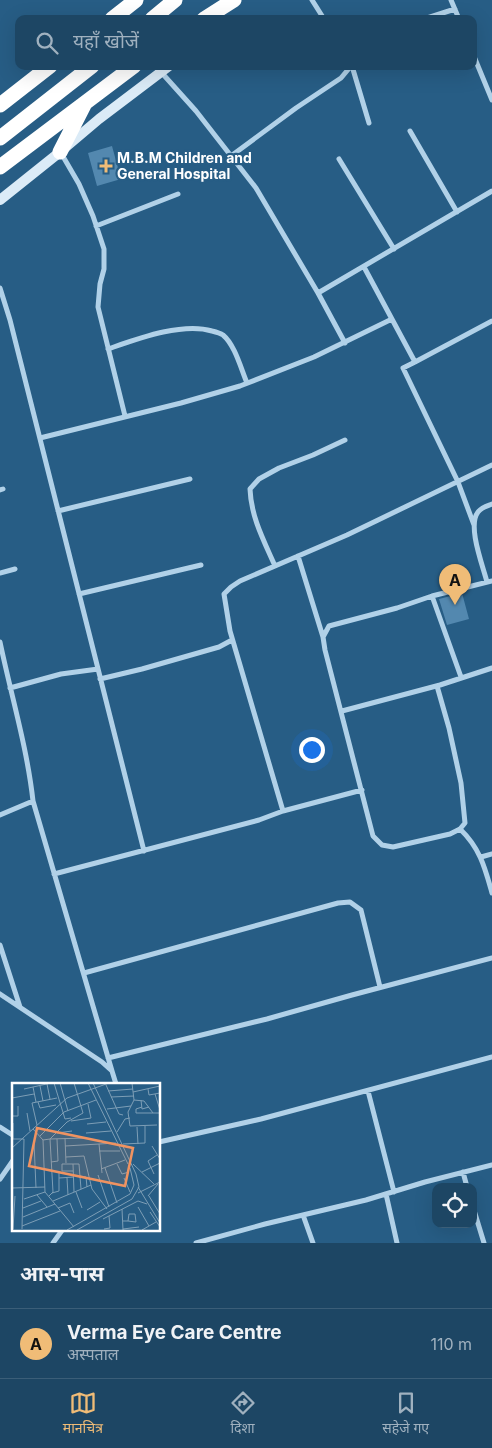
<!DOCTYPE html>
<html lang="hi">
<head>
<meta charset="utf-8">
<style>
	:root { --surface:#1d4664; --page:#2a506d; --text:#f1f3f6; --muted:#a0b1bf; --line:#3b5e78; --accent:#f0bc77 }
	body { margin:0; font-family:Inter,"Noto Sans Devanagari",sans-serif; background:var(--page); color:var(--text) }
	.controls { position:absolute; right:15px; bottom:15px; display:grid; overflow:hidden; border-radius:10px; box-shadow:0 5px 20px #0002 }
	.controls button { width:45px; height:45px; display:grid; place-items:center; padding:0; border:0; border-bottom:1px solid var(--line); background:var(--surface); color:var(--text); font:25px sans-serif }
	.you { position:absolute; left:311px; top:749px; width:18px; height:18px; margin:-12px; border:4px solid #fff; border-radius:50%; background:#1a73e8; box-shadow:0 0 0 8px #1a73e833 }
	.badge { display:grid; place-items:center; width:32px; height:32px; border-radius:50%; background:var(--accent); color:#111; font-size:16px; font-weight:700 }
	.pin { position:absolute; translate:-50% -41px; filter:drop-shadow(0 1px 2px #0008) }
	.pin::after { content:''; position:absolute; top:26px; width:18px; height:15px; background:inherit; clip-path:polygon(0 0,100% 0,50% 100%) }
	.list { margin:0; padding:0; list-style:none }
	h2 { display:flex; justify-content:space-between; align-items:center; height:65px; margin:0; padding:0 20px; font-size:21px }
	h2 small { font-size:16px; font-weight:400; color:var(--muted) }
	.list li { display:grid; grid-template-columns:32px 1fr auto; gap:15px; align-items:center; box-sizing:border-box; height:70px; padding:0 20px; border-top:1px solid var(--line) }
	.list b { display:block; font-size:19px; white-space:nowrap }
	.list p { margin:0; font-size:16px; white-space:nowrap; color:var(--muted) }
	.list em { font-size:16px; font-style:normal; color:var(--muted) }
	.icon { flex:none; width:28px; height:28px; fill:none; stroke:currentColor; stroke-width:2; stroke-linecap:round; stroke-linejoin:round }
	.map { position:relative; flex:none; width:492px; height:1243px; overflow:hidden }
	.search { position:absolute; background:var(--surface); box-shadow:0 5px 20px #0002; left:15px; right:15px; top:15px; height:55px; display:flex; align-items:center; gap:12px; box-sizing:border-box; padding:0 18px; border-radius:10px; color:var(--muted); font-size:19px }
	.sheet { height:135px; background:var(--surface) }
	nav { display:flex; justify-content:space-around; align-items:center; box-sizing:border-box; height:70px; border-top:1px solid var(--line); background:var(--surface); font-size:14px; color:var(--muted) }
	nav a { display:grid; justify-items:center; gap:2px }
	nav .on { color:var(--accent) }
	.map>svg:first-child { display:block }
	.building { fill:#5388af }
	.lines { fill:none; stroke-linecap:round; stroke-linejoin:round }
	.street { stroke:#b1d1e8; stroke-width:5 }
	.secondary { stroke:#dbebf7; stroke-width:10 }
	.highway { stroke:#fff; stroke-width:15 }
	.poi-dot { fill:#f0bc77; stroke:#275d85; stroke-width:2 }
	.labels { text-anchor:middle; stroke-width:4.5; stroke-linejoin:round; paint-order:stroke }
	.poi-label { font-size:14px; font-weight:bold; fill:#fff; stroke:#275d85; text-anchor:start }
	.inset-road { fill:none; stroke:#7d9eb6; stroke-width:1 }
	.view { fill:#f09361; fill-opacity:0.15; stroke:#f09361; stroke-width:2.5 }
	.inset-edge { fill:none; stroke:#fff; stroke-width:2.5 }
</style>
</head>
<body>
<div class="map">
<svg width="492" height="1243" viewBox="0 0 492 1243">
	<rect width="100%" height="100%" fill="#275d85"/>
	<!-- building -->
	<path class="building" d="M 112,146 L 121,179 L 97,186 L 88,153 Z
		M 462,593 L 469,619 L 447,625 L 439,599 Z"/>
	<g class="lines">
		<!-- street -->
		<path class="street" d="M 312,0 L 324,19
			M 451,0 L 459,19
			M 424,19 L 455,9
			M 473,54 L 492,100
			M 352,66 L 369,123
			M 161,72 L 196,111 L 256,188 L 318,293 L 345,343
			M 410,131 L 457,212
			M 61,153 L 79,184 L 93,216 L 104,249 L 104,269 L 100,284 L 98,307 L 125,416
			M 231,156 L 296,108 L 341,78 L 351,66
			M 339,159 L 394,249
			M 96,226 L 178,194
			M 364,267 L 415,362 L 403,368 L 458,482 L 474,525
			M 0,288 L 10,320 L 144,851
			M 318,293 L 492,191
			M 108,349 C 137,339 182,322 212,331 C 216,332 220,333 223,335 C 235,345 241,369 247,383
			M 415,362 L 492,321
			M 40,438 L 181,403 L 240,386 L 314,357 L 392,319
			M 0,490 L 3,489
			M 58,511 L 190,479
			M 298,556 L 323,637
			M 275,566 C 264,541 251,517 250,489 L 259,479 L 279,468 L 313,455 L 345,440
			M 0,573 L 15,569
			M 487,582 C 483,566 467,526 478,512 C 482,507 487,506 492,504
			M 79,594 L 201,565
			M 432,596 L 461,677
			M 0,642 C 11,695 27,747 33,801 L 112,1071
			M 100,679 L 142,669 L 219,647 L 232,640
			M 437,686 L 449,728 L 461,783 L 465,823 L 460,829 L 450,834 L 393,847 L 382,845 L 373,836 L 325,650 L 323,637 L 329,626 L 397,608 L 432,596 L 492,581
			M 10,688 L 61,674 L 98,669
			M 342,711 L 440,685 L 492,668
			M 283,811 L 230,631 L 224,594 L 231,587 L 240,581 L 347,535 L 492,465
			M 0,815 L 33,801
			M 460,829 C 480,848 485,868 492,893
			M 481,857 L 492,854
			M 54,874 L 259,820 L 283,811 L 362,790
			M 0,945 L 20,1007
			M 84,973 L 338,903 L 350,902 L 361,910 L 380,987
			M 0,994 L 102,1062 L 112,1071 L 116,1084
			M 108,1058 L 267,1019 L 352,995 L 492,958
			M 368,1091 L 394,1192
			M 0,1127 L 14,1136
			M 159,1142 L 261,1119 L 492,1057
			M 463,1172 L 467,1187
			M 0,1179 L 14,1159
			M 386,1194 L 397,1243
			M 473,1207 L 484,1243
			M 303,1215 L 313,1243
			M 53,1243 L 63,1229
			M 196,1243 L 265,1224 L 366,1200 L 425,1182 L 492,1165"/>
		<!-- secondary -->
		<path class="secondary" d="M 0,200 L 60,152 L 99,119 L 169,66"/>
		<!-- highway -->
		<path class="highway" d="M 112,19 L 136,0
			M 152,19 L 175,0
			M 204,19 L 234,0
			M 0,105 L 50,66
			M 0,138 L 92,66
			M 60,152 L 84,105
			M 0,167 L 134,66"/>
	</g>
	<!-- markers -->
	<path class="poi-dot" d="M103.5 158.5h5v5h5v5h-5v5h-5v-5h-5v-5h5z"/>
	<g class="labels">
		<!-- poi labels -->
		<g class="poi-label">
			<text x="117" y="163">M.B.M Children and<tspan x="117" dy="16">General Hospital</tspan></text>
		</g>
	</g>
	<!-- overview -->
	<g transform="translate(12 1083)">
		<rect width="148" height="148" fill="#275d85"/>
		<path class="inset-road" d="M 42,0 L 53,36 L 59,35M 48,0 L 56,28M 76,0 L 116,81M 120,0 L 122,17 L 116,29 L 118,43 L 145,42M 35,1 L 38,16M 94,2 L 107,31 L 111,32M 28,3 L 31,18M 21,4 L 24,19M 12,6 L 39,0M 136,6 L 137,12 L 148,10M 96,8 L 121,6M 121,9 L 148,3M 143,11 L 148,27M 99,14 L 122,13M 0,15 L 22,11M 122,17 L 132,18 L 141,30 L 148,30M 129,17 L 130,26 L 137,24M 26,19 L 28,25 L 44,22M 130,24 L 124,26 L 124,30 L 141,30M 95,26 L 119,23M 15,30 L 18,48M 0,33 L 6,33 L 6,23M 59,38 L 79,35 L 76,21M 1,40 L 1,56M 75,41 L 94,39M 25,42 L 20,20 L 45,15M 125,44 L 126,61M 21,46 L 31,57 L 33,109 L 62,144M 105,49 L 113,36 L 118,35M 45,50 L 60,48M 74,50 L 99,48M 28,53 L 52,29 L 84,17M 53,55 L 54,80M 0,56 L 12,56 L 10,146M 38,56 L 74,55M 31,57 L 38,56 L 55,39 L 71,30 L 62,0M 22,59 L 24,105M 87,61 L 90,90M 111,61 L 133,60 L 133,43M 53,63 L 104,60M 140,63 L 148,76M 0,65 L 55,15 L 97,0M 0,66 L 0,105M 87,68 L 108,68M 54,74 L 72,73 L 80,106 L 95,126M 39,79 L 46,78 L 45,56M 61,81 L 62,109M 105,81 L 110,91 L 117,89M 121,81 L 142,101M 93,85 L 105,120M 89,86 L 113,77M 61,88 L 50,88 L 50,81 L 67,81 L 69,106M 130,89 L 148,80M 142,91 L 136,78 L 145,72M 86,92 L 97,124M 68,93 L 74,94 L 75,104M 47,95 L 62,94M 55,95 L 56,112M 112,95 L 118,109M 126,104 L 148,140M 0,105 L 33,104M 64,109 L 70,125M 40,110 L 47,108 L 47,89M 126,110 L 148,99M 25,112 L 35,124M 37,113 L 41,109 L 38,56M 136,113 L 146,101M 137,113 L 148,131M 12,116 L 33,109M 41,118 L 79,102M 126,124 L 137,143M 11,125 L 29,118M 46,125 L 58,120 L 62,130M 110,126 L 111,147M 75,127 L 88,119M 138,129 L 148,144M 11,134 L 43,121M 91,136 L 126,118 L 135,121M 111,138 L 116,138 L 117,131 L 123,131 L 124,139 L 116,138M 10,143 L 48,128M 1,146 L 3,113M 92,146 L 98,145 L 97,133M 111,146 L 127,144M 55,147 L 118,111 L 122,102 L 118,85M 65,147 L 120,116 L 127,104 L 124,91 L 81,0M 130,147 L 144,139"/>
		<path class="view" d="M 25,45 L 121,65 L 113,103 L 17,83 Z"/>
		<rect width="148" height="148" class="inset-edge"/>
	</g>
</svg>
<div class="controls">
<button><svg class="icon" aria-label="locate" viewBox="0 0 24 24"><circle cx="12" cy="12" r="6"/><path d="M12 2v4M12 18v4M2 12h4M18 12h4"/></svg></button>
</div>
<div class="you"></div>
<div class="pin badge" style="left:455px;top:605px">A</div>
<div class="search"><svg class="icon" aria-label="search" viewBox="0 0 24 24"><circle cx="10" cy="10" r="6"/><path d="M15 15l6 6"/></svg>यहाँ खोजें</div>
</div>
<section class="sheet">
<h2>आस-पास<small></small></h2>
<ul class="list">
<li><span class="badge">A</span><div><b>Verma Eye Care Centre</b><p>अस्पताल</p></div><em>110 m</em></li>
</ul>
</section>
<nav>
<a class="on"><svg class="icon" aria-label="map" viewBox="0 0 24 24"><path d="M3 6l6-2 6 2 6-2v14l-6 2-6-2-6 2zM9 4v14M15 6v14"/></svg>मानचित्र</a>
<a><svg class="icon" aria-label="directions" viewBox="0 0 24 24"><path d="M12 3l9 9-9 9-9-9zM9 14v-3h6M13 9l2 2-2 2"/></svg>दिशा</a>
<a><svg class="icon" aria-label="saved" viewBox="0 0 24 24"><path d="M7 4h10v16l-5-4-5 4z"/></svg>सहेजे गए</a>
</nav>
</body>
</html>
